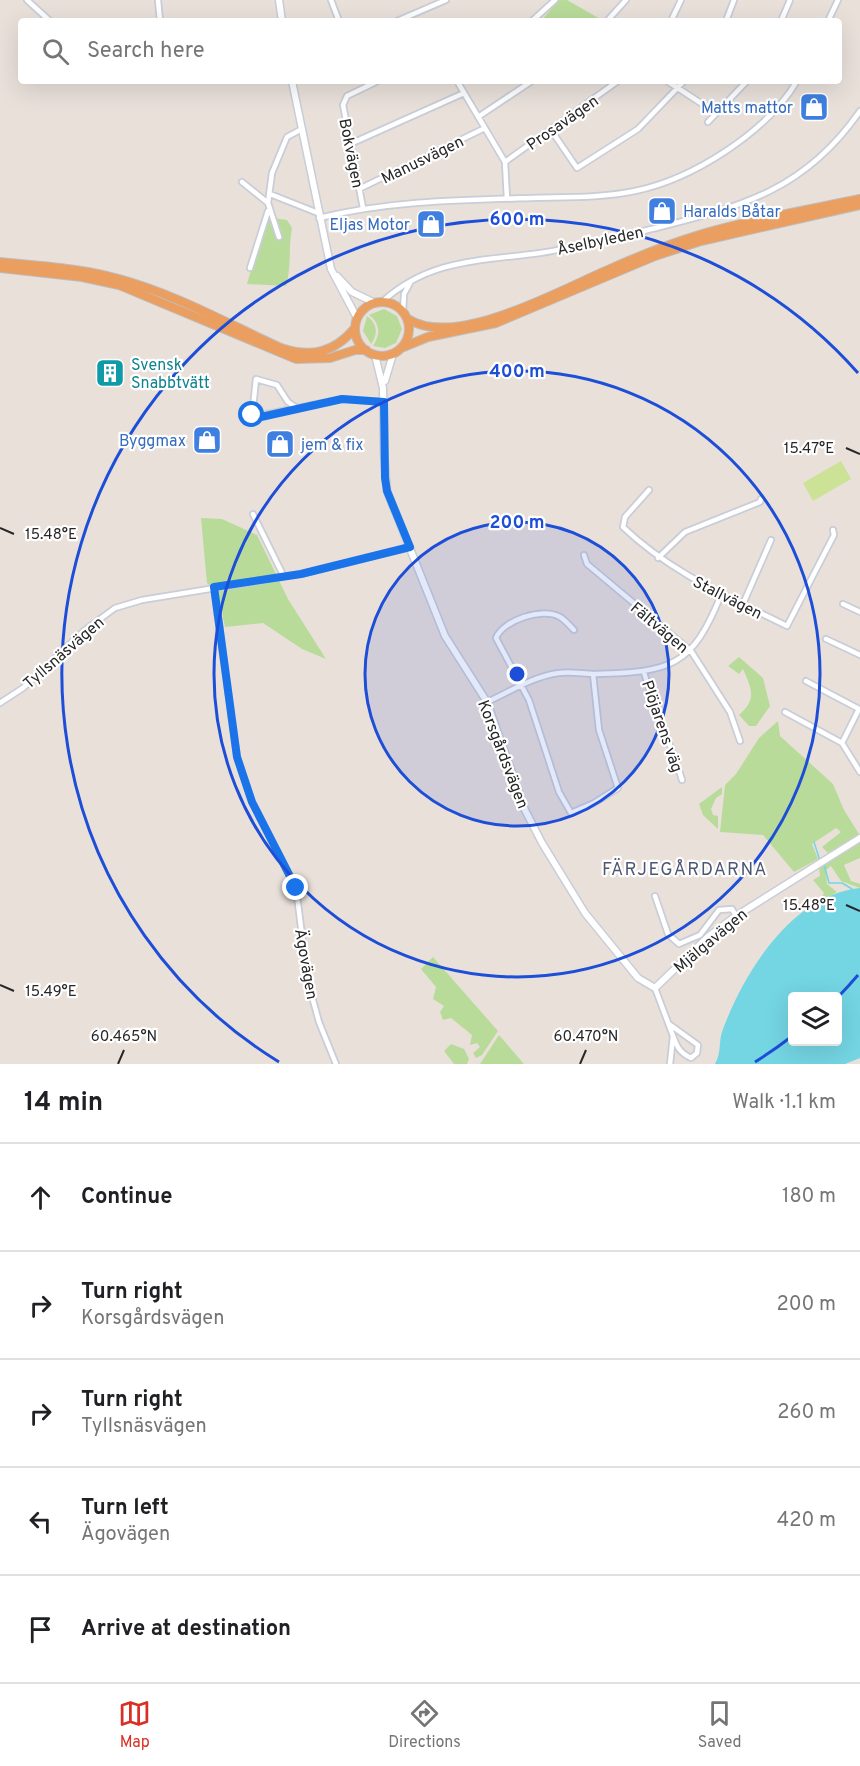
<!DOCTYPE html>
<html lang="en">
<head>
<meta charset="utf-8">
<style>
	:root { --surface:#fff; --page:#f6f6f6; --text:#202124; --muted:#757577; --line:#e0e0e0; --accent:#d93025 }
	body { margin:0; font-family:Overpass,sans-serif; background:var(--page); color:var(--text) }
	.controls { position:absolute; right:18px; bottom:18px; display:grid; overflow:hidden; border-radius:6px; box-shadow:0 6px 24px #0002 }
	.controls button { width:54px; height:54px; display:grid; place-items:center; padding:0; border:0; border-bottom:2px solid var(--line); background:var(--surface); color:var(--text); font:30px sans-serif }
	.stop { position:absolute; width:18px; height:18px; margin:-14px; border:4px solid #1a73e8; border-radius:50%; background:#fff }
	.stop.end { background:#1a73e8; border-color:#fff; box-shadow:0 2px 6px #0008 }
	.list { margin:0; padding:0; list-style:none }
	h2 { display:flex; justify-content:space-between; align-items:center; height:78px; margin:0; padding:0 24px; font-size:26px }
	h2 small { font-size:20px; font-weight:400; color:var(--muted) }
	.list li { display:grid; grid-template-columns:39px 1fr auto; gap:18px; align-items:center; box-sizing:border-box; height:108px; padding:0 24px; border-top:2px solid var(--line) }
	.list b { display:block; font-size:22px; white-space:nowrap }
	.list p { margin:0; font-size:20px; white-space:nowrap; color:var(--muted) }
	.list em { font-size:20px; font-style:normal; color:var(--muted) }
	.icon { flex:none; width:33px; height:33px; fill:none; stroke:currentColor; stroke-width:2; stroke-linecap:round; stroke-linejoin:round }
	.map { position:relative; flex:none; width:860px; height:1064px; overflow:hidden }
	.search { position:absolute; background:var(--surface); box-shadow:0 6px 24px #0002; left:18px; right:18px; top:18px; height:66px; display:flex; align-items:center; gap:15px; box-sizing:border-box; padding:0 21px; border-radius:6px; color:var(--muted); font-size:22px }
	.sheet { height:618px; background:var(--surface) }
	nav { display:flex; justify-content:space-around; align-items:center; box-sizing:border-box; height:84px; border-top:2px solid var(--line); background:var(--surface); font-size:16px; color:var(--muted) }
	nav a { display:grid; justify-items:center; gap:3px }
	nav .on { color:var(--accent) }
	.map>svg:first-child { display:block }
	.green { fill:#b9db9a }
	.pitch { fill:#cce296 }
	.water { fill:#74d5e3; fill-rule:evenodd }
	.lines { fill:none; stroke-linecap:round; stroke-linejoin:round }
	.stream { stroke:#74d5e3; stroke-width:1.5 }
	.minor-casing { stroke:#c8cdd8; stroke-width:8 }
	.tertiary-casing { stroke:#c8cdd8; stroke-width:9 }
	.trunk-casing { stroke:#bebebe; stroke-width:10 }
	.minor { stroke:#fff; stroke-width:4.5 }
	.tertiary { stroke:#fff; stroke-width:6 }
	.trunk { stroke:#ea9e60; stroke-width:8 }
	.route { stroke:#1a73e8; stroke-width:8 }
	.ticks { fill:none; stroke:#272727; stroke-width:2 }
	.ring { fill:none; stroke:#1d4ed8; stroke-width:3 }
	.labels { text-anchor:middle; stroke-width:4.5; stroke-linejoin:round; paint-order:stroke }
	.shop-label { font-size:16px; fill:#366cbe; stroke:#fff; text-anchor:end }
	.street-label { font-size:16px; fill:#272727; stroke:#fff }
	.culture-label { font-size:16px; fill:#0d838f; stroke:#fff; text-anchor:start }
	.neighbourhood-label { font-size:18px; letter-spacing:1.5px; fill:#4c5873; stroke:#fff }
	.ticks-label { font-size:15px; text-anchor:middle; fill:#272727; stroke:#fff; stroke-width:4.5; stroke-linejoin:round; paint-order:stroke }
	.centre { fill:#1d4ed8; stroke:#fff; stroke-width:3 }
	.ring-label { font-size:18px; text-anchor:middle; font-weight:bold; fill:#1d4ed8; stroke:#fff; stroke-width:4.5; stroke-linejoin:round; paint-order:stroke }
</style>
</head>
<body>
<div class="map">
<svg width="860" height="1064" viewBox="0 0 860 1064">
	<rect width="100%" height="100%" fill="#e9e0da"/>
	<!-- green -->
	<path class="green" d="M 559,0 L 567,0 L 602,20 L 541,21 Z
		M 266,217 L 287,220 L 292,228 C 288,250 292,264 286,286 L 247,284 Z
		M 384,309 L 397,316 L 402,329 L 396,343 L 385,348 L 373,346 C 381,334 380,323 369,315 Z
		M 367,316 C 378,324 378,335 371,344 L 363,331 Z
		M 201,518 L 222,519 L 257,535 L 288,599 L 326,659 L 302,649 L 263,623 L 225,627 L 218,593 L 207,583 Z
		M 739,657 L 763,678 L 770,706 L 756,726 L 749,726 L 739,715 C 757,699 752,690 743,669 L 739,674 L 728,666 Z
		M 778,721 L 780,736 L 833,784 L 844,810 L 859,834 L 828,853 L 822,847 L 841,832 L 836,828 L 812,844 L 818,859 L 794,872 L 763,835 L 720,832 L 725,785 L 736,774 L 759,738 Z
		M 722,787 L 722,794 L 716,798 L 711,809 L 713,815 L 718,816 L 718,829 L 703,815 L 699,804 Z
		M 860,840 L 860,858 L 844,865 L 851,881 L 860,884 L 860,888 L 841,881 L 831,866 L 826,870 L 827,884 L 837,892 L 815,905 L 824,893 L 813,880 L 820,876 L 819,867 Z
		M 433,957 L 498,1031 L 482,1055 L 476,1058 L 473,1053 L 480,1047 L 477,1043 L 470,1045 L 472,1035 L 451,1018 L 443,1020 L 440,1012 L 444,1006 L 433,999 L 436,987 L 421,969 Z
		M 499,1035 L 524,1064 L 480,1064 Z
		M 451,1044 L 464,1049 L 469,1059 L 467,1064 L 454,1064 L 444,1051 Z"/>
	<!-- pitch -->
	<path class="pitch" d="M 841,461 L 851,479 L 813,501 L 803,483 Z"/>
	<!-- water -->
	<path class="water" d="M 860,888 L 860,1058 L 845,1064 L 715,1064 C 722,1052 718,1041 723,1029 C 745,971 792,895 860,888 ZM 792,996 L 838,996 L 838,1042 L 792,1042 Z"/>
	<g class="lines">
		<!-- stream -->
		<path class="stream" d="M 814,842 L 820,861
			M 824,864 L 829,883 L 842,883 L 852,889"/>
		<!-- minor casing -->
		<g class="minor-casing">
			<path id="minor" d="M 27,0 L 50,21
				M 158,0 L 160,21
				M 331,0 L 339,21
				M 397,21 L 446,0
				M 532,21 L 555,0
				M 607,21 L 626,0
				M 671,21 L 681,0
				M 726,21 L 734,0
				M 781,21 L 790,0
				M 828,21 L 838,0
				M 457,81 L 505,162 L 507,199
				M 667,81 L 716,113
				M 478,117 L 532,81
				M 708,122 L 747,81
				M 551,130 L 577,168 L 638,129 L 684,81
				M 350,144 L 464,93
				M 505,162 L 618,81
				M 242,182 L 268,203
				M 359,189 L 485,128
				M 270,194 L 318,213
				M 363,208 L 343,105 L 347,96 L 378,81
				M 319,218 C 389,201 459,200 531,198 C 566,197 601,198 635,191 C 693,179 767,132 797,81
				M 279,237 L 268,203 L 272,173 L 287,137 L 302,129
				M 250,268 L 268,211
				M 382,302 C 429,259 480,261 540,253 C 579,247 618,237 656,228 C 744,206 806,189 860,111
				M 403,312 L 404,294 L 410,283
				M 297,408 L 288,402 L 277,385 L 256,379 L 252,417 L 342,399 L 384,402
				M 649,490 L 625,517 L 623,527 C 671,573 729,597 787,626 L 834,535 L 833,530
				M 253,514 L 284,577
				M 584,555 L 587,564 L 691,651 L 730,712 L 740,741
				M 658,558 L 685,532 L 760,502 L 761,499
				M 214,587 L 237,757 L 252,802 L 296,888 L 308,982 L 319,1022 L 336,1064
				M 743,604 L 771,540
				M 843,604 L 860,612
				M 574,630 C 570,626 565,620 560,617 C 543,607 503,620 496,638 L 529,700 L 559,792 L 571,813 L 594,803 L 618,788 L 599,730 L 593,674
				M 826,639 L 860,655
				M 644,672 C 654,709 671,743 682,780
				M 806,681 L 859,709
				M 487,702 C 509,692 534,676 559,673 C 571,671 584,674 595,674 C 671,672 692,667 721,595
				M 0,703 L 23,688 L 85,630 L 115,608 L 142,600 L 301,574 L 410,547
				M 785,712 L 842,743 L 859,709
				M 842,743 L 860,772
				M 655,896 L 668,934 L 679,944 L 700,935 L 719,910 L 732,909 L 736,916
				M 655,988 L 673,1036 L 670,1064
				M 669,1024 L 698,1045 L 697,1053 L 691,1058 C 680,1053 677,1047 673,1036"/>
		</g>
		<!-- tertiary casing -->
		<g class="tertiary-casing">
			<path id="tertiary" d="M 279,0 L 282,21
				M 292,81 L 331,269 L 357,318
				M 337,276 L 352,292 L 375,303
				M 375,355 L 383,388 L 384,452 L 387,491 L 445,636 L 487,702 L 525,810 L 542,843 L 585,913 L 638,978 L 655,988 L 709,936 L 736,916 L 860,838
				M 385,381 L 393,354"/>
		</g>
		<!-- trunk casing -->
		<g class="trunk-casing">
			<path id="trunk" d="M 0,262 C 39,266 81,268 119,279 C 175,294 228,324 281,348 C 311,358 334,353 355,328
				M 0,268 L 82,277 L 119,285 L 296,359 L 330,358 L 355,350 L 366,350
				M355 329a27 27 0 1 1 54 0a27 27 0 1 1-54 0Z
				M 408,319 C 456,350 562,289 610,269 C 639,256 669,244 699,235 C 752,219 807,210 860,199
				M 401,348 L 428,337 L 496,323 L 655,256 L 701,241 L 860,205"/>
		</g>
		<!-- minor -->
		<use href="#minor" class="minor"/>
		<!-- tertiary -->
		<use href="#tertiary" class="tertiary"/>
		<!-- trunk -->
		<use href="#trunk" class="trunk"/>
	</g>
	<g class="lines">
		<!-- route -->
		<path class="route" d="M 252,415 L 252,417 L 261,417 L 342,399 L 384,402 L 385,478 L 387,491 L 410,547 L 301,574 L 214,587 L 237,757 L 252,802 L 296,888"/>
	</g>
	<!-- ticks -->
	<path class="ticks" d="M 846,448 L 860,454M 0,528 L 14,534M 846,905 L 860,911M 0,985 L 14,991M 118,1064 L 124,1050M 580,1064 L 586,1050"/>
	<!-- distance rings -->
	<circle cx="517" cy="674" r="152" fill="#1d4ed8" fill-opacity=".12"/>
	<g class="ring">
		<circle cx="517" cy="674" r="152"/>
		<circle cx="517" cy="674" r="303"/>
		<path d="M858 975A455 455 0 0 1 839 996M791 1037A455 455 0 0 1 755 1062M279 1062A455 455 0 1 1 858 373"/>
	</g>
	<!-- icons -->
	<defs>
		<g id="shop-square" transform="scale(1.5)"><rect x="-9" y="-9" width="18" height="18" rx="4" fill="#3f7fe0" stroke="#fff"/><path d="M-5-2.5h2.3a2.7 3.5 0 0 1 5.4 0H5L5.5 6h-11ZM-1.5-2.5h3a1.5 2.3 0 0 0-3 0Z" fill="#fff"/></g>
		<g id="building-square" transform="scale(1.5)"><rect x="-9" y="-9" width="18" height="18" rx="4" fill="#0f9aa8" stroke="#fff"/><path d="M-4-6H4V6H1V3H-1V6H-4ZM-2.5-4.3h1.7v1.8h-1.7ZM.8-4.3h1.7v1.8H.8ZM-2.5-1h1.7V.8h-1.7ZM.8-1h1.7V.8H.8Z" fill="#fff"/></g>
	</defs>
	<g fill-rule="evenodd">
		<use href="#shop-square" x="814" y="107"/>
		<use href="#shop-square" x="662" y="211"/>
		<use href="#shop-square" x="431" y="224"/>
		<use href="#building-square" x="110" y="373"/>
		<use href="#shop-square" x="207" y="440"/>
		<use href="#shop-square" x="280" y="444"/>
	</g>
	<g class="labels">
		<!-- shop labels -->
		<g class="shop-label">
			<text x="793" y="113">Matts mattor</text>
			<text x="683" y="217" text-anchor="start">Haralds Båtar</text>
			<text x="410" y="230">Eljas Motor</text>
			<text x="186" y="446">Byggmax</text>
			<text x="301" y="450" text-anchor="start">jem &amp; fix</text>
		</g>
		<!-- street labels -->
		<g class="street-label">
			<text transform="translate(562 122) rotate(-35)" y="6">Prosavägen</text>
			<text transform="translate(352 153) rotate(79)" y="6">Bokvägen</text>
			<text transform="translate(422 159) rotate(-26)" y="6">Manusvägen</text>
			<text transform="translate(600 240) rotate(-12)" y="6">Åselbyleden</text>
			<text transform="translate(728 597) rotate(27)" y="6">Stallvägen</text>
			<text transform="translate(660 627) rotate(40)" y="6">Fältvägen</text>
			<text transform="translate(63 652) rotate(-41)" y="6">Tyllsnäsvägen</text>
			<text transform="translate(663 726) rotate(71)" y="6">Plöjarens väg</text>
			<text transform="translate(504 754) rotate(69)" y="6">Korsgårdsvägen</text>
			<text transform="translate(710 940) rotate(-40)" y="6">Mjälgavägen</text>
			<text transform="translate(307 964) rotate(80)" y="6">Ägovägen</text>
		</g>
		<!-- culture labels -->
		<g class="culture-label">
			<text x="131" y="370">Svensk<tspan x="131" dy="18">Snabbtvätt</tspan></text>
		</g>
		<!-- neighbourhood labels -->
		<g class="neighbourhood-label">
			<text x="685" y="875">FÄRJEGÅRDARNA</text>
		</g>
	</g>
	<g class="ticks-label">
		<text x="809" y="453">15.47°E</text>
		<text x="51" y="539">15.48°E</text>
		<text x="809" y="910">15.48°E</text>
		<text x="51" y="996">15.49°E</text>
		<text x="124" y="1041">60.465°N</text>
		<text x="586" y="1041">60.470°N</text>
	</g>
	<circle cx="517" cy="674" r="9" class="centre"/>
	<g class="ring-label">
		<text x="517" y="225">600 m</text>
		<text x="517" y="377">400 m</text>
		<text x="517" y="528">200 m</text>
	</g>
</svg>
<div class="controls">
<button><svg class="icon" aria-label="layers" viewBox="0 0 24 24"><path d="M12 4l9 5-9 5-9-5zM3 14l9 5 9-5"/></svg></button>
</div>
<div class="stop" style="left:252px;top:415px"></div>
<div class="stop end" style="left:296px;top:888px"></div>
<div class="search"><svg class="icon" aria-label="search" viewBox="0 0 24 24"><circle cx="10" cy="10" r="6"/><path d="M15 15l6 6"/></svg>Search here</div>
</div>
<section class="sheet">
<h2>14 min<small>Walk · 1.1 km</small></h2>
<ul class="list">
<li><svg class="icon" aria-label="ahead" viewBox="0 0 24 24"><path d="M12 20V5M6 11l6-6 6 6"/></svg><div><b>Continue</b></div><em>180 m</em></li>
<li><svg class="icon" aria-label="right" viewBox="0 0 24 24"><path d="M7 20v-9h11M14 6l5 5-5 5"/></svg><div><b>Turn right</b><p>Korsgårdsvägen</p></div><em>200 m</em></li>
<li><svg class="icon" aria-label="right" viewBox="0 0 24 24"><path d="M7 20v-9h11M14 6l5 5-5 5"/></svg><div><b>Turn right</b><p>Tyllsnäsvägen</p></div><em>260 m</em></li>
<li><svg class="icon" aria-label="left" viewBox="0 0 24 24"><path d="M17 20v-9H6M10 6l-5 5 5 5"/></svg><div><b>Turn left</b><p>Ägovägen</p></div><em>420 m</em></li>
<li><svg class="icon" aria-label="arrive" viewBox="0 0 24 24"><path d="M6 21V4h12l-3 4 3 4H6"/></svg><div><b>Arrive at destination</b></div></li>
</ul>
</section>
<nav>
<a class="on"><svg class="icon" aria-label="map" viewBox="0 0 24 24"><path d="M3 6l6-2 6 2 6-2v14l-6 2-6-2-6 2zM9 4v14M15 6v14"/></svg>Map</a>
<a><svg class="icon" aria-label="directions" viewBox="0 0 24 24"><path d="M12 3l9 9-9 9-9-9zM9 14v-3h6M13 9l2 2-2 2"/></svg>Directions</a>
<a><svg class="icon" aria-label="saved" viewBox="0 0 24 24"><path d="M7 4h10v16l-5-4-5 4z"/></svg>Saved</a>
</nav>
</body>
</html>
